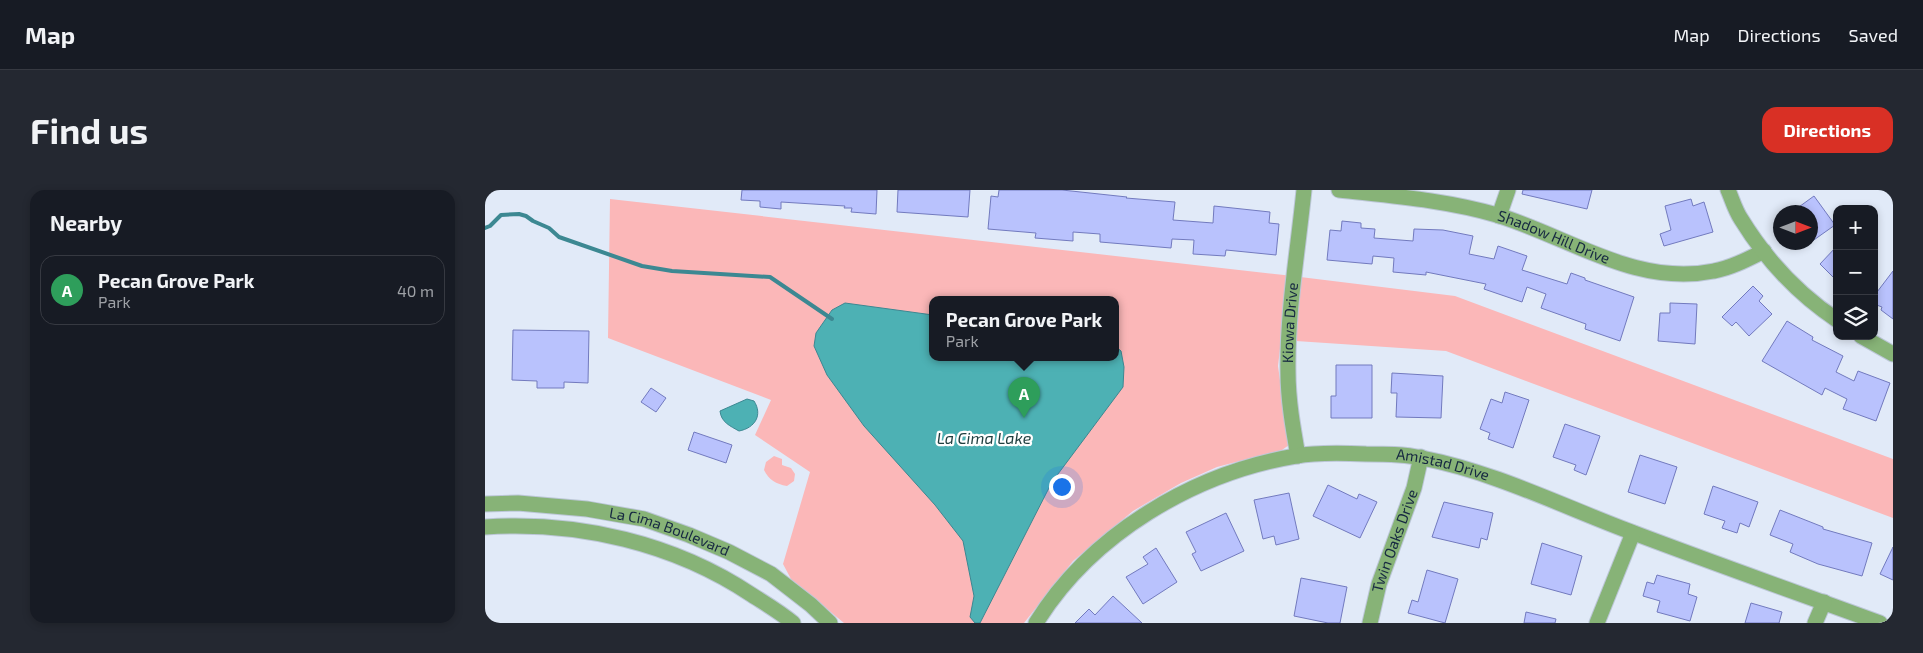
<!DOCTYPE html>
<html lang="en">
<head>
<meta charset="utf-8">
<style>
	:root { --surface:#171b24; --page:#242831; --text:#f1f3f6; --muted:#9ea1a6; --line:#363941; --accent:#d93025 }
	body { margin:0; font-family:"Exo 2",sans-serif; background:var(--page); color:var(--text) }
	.controls { position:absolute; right:15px; top:15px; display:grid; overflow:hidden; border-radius:10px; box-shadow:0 2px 8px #0003 }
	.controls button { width:45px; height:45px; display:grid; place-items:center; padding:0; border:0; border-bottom:1px solid var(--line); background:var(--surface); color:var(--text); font:25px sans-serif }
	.compass { position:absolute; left:1288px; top:15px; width:45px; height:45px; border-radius:50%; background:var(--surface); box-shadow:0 2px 8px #0003; rotate:90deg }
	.you { position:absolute; left:576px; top:296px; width:18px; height:18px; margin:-12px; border:4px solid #fff; border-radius:50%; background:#1a73e8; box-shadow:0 0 0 8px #1a73e833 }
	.badge { display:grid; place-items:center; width:32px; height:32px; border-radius:50%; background:var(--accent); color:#fff; font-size:16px; font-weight:700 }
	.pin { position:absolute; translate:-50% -41px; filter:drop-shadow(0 1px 2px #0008) }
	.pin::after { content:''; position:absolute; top:26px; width:18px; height:15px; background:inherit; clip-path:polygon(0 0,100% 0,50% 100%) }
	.popup { position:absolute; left:444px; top:106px; width:190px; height:65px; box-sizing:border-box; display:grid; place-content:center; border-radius:10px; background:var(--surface); filter:drop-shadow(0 1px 4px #0005); font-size:16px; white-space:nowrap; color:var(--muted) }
	.popup b { font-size:19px; color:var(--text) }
	.popup::after { content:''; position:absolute; left:50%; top:100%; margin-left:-10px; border:10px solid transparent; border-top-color:var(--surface) }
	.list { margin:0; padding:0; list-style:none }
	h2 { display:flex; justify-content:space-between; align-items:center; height:65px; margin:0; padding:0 20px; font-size:21px }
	h2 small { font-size:16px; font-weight:400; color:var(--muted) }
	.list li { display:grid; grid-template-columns:32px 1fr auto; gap:15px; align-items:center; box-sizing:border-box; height:70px; margin:0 10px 10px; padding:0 10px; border:1px solid var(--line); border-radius:15px }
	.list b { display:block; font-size:19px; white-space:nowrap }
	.list p { margin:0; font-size:16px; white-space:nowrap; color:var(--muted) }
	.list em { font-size:16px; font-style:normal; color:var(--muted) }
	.icon { flex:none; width:28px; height:28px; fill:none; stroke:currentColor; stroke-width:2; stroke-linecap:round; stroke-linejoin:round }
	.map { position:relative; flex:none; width:1408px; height:433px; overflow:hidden; border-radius:15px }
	header { display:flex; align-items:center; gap:30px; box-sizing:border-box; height:70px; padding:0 25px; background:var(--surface); border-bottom:1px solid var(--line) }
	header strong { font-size:24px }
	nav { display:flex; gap:28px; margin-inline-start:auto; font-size:18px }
	.intro { display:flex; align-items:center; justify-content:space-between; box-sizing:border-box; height:120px; padding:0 30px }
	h1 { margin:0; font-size:35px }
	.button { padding:12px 22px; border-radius:15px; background:var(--accent); color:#fff; font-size:18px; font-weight:700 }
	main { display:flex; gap:30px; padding:0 30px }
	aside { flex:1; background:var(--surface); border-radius:15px; box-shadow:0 2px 8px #0003 }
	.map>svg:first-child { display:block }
	.green { fill:#fbb7b8; fill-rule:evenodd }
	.water { fill:#4db1b4; stroke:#3c8892 }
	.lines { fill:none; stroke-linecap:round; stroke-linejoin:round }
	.stream { stroke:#3c8892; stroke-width:4 }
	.building { fill:#b9c2fd; stroke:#727abe }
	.minor-casing { stroke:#bcc7d7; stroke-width:17 }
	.minor { stroke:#87b377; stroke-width:15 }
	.labels { text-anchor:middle; stroke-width:4.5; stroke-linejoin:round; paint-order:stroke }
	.street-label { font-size:15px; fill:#162841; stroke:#fff }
	.water-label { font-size:16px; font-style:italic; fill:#1f3e3f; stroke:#fff }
</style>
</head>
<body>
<header>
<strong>Map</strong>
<nav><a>Map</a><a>Directions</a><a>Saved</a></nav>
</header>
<div class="intro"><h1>Find us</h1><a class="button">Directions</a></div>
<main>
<aside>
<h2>Nearby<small></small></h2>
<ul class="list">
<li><span class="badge" style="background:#2e9e5b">A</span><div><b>Pecan Grove Park</b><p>Park</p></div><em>40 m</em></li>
</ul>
</aside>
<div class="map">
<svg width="1408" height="433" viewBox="0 0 1408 433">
	<rect width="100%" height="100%" fill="#e1eaf8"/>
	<!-- green -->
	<path class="green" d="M 125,9 L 799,85 L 970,106 L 1408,269 L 1408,328 L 961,161 L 796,150 L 793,176 L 804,255 L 797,260 L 732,277 L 696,293 L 648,321 L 588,371 L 539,433 L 359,433 L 306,389 L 298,374 L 325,282 L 270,245 L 286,210 L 123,148 ZM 448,109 L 630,109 L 630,167 L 448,167 Z
		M 289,266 L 297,269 L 297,275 L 306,278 L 310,284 L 309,291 L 302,296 C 291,294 284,290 279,280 L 281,272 Z"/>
	<!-- water -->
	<path class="water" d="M 360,113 L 448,125 L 448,167 L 630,167 L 630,156 L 636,161 L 639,177 L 638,197 L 567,292 L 495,433 L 490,433 L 485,427 L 489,406 L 478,351 L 450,315 L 379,236 L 342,185 L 329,156 L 331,143 L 347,120 Z
		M 262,209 L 269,211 C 278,225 270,238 254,241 C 245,236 236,232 235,221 Z"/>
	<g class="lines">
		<!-- stream -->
		<path class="stream" d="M 0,38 L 5,36 L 16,25 L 34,24 L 41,26 L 48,31 L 64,38 L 74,47 L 157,76 L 187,81 L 285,87 L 347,129"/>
	</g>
	<!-- building -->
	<path class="building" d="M 257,0 L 392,0 L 391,24 L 366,22 L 367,18 L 359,18 L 360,16 L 296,12 L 296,19 L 275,17 L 275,11 L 256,10 Z
		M 413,0 L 485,0 L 483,27 L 412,22 Z
		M 514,0 L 577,0 L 642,7 L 641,8 L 690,12 L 688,30 L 728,33 L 729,16 L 785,22 L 784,33 L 794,34 L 791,65 L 741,60 L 740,66 L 708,64 L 709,50 L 687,49 L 686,58 L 615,52 L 615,44 L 588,42 L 588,51 L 550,48 L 551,43 L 503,39 L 506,6 L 513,7 Z
		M 1038,0 L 1107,0 L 1102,19 L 1037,4 Z
		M 1329,6 L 1350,35 L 1326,52 L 1326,22 L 1307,22 Z
		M 1206,9 L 1208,16 L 1219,12 L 1228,42 L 1179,56 L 1175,44 L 1186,40 L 1180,16 Z
		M 857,31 L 876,33 L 876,38 L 890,39 L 889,48 L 928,51 L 929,39 L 958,40 L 988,46 L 984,64 L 1009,69 L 1013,56 L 1042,66 L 1037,80 L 1082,94 L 1086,83 L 1100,88 L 1100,90 L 1149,107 L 1135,151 L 1100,139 L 1101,134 L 1056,118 L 1061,104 L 1042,97 L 1037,112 L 999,99 L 1001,94 L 941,82 L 941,85 L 908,82 L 909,68 L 888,66 L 887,74 L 842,70 L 845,40 L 856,41 Z
		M 1352,56 L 1352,91 L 1335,74 Z
		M 1408,81 L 1408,129 L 1396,120 L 1397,117 L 1389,114 L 1389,106 Z
		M 1268,96 L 1278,106 L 1274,111 L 1287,124 L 1264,146 L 1251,132 L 1247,136 L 1237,127 Z
		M 1185,113 L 1212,114 L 1210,154 L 1173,151 L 1175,123 L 1185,123 Z
		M 1302,131 L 1328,147 L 1327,150 L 1358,166 L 1351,182 L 1369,191 L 1373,181 L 1405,193 L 1391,231 L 1358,219 L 1362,209 L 1340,198 L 1337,205 L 1277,171 Z
		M 28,140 L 104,141 L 103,193 L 79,192 L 79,198 L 52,198 L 52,191 L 27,190 Z
		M 851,175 L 887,175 L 887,228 L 846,228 L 846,206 L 851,206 Z
		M 907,183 L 958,186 L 956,228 L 911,227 L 912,203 L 906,203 Z
		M 166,198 L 181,208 L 171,222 L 156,212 Z
		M 1020,202 L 1044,210 L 1028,258 L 1003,249 L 1005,243 L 995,239 L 1006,209 L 1017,213 Z
		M 1080,234 L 1115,246 L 1101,285 L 1089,280 L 1091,275 L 1068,267 Z
		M 209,242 L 247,255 L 241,273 L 203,260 Z
		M 1155,265 L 1192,277 L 1180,314 L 1143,302 Z
		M 843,295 L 872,309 L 874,304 L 892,312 L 875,348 L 828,326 Z
		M 1228,296 L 1273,312 L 1264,337 L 1255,333 L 1252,343 L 1237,338 L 1240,331 L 1219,324 Z
		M 804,303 L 814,349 L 791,355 L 789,346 L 778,349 L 769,310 Z
		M 959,312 L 1008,323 L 1002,350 L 996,348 L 994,358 L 947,347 Z
		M 1295,320 L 1338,337 L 1338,339 L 1387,353 L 1377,386 L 1333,374 L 1305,362 L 1308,354 L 1285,345 Z
		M 741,323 L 759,361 L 716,381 L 707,364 L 711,362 L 701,342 Z
		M 1057,353 L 1097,366 L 1086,405 L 1046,394 Z
		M 1408,357 L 1408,390 L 1395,384 Z
		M 671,358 L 692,392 L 658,414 L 641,387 L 663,374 L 658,367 Z
		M 942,380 L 973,389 L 960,433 L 923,423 L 927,410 L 933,412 Z
		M 1172,385 L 1205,394 L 1203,404 L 1212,407 L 1205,431 L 1172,422 L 1175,411 L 1158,406 L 1162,392 L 1169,394 Z
		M 816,388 L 862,397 L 855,433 L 843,433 L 809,426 Z
		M 628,406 L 657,433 L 590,433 L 604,419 L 610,425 Z
		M 1266,413 L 1297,422 L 1294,433 L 1260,433 Z
		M 1041,422 L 1071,429 L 1070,433 L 1039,433 Z"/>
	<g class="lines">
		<!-- minor casing -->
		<g class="minor-casing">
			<g id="minor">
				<path id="s1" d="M 854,0 C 907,6 960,10 1012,25 C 1084,47 1151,97 1229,81 C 1246,78 1263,69 1279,61"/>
				<path d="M 1243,0 C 1247,9 1250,20 1256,29 C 1280,68 1313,104 1352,130"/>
				<path d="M 1014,26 L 1023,0"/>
				<path d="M 1376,146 L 1408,164"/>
				<path id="s2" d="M 813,266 C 808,238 803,210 803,182 C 802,122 813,60 819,0"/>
				<path id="s3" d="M 0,314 L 33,313 L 102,319 L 159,329 L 204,345 L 244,362 L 286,384 L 326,415 L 345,433"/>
				<path d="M 0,337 C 94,331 189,353 267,405 C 281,414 295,422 308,433"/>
				<path id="s4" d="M 551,433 C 606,344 709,283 811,266 C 833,262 859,263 881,264 C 900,264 919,264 937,268 C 1010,282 1079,317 1149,343 C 1231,374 1313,403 1395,433"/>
				<path id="s5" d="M 885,433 L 894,394 L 929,298 L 936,267"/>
				<path d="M 1112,433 L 1148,343"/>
				<path d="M 1330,433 L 1339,412"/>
			</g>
		</g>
		<!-- minor -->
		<use href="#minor" class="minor"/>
	</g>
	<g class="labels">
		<!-- street labels -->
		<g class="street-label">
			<text dy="5" stroke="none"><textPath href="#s1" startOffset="221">Shadow Hill Drive</textPath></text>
			<text dy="5" stroke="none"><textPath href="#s2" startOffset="134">Kiowa Drive</textPath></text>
			<text dy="5" stroke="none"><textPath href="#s4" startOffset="466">Amistad Drive</textPath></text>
			<text dy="5" stroke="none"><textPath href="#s3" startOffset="188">La Cima Boulevard</textPath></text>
			<text dy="5" stroke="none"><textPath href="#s5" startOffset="86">Twin Oaks Drive</textPath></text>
		</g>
		<!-- water labels -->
		<g class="water-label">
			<text x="499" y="254">La Cima Lake</text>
		</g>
	</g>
</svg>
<div class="controls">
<button>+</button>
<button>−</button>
<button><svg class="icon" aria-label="layers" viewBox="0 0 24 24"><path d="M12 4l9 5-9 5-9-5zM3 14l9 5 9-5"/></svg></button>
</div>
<svg class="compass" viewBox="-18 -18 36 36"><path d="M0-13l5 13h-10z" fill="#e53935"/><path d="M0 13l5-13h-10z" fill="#9ea1a6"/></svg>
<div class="you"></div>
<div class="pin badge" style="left:539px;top:228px;background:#2e9e5b">A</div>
<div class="popup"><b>Pecan Grove Park</b>Park</div>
</div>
</main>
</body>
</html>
